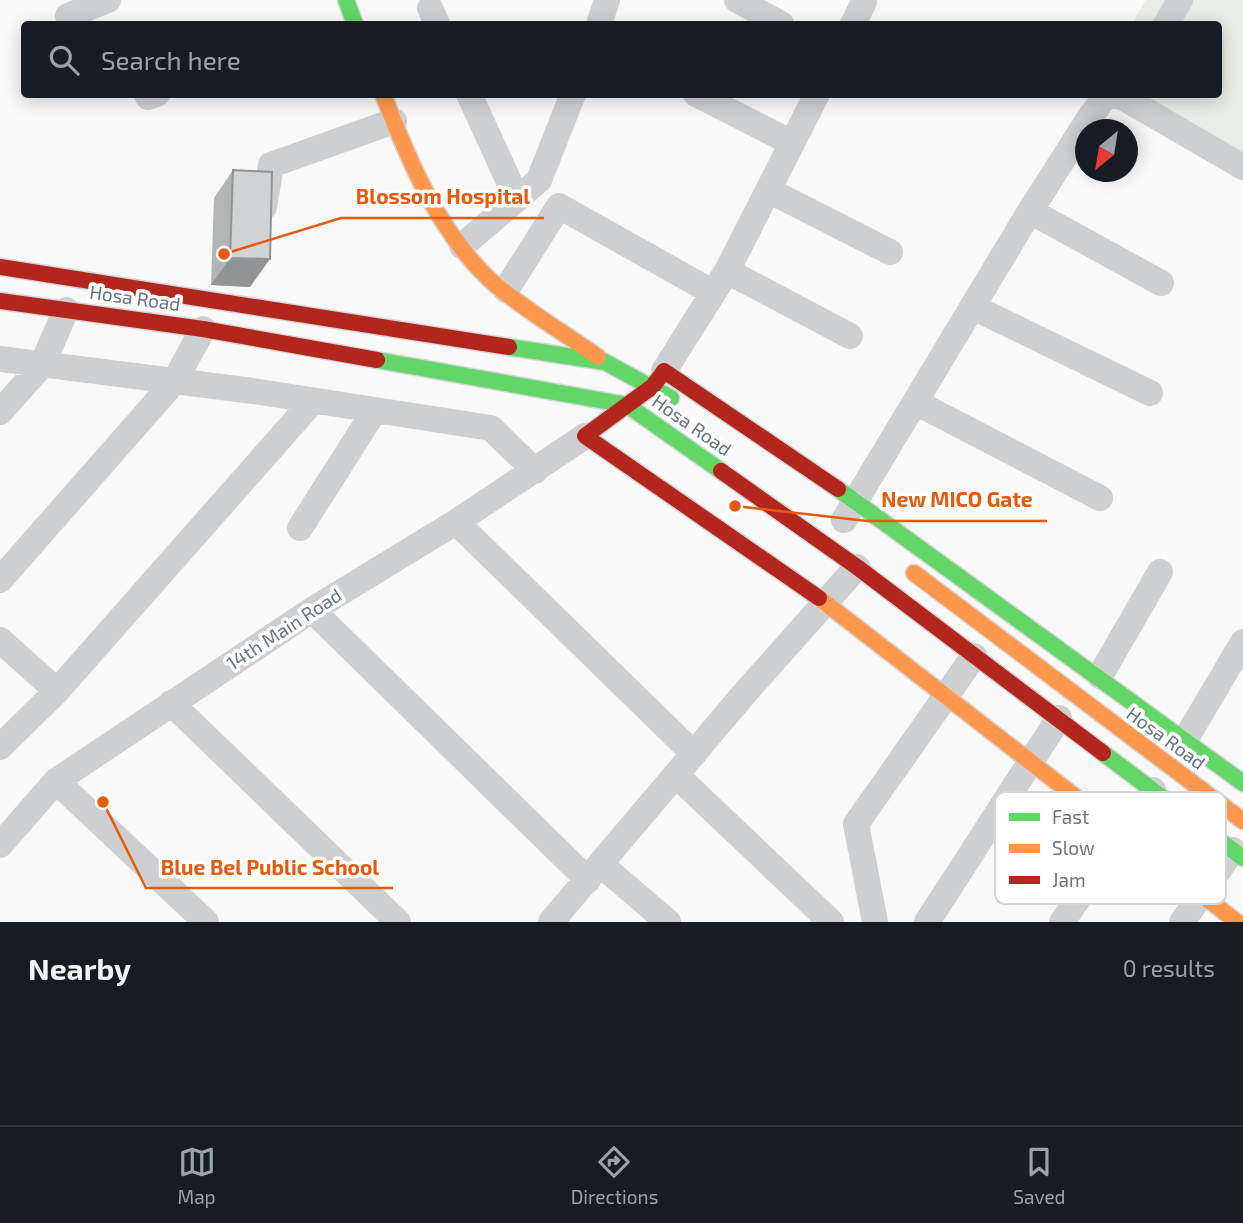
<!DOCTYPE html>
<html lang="en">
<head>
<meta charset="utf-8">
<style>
	:root { --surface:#171b24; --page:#20242c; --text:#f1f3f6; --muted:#9ea1a6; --line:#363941; --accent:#99a4ac }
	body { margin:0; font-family:"Exo 2",sans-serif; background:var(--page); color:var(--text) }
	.compass { position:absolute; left:1075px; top:119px; width:63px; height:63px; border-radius:50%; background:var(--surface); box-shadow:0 4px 18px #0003; rotate:210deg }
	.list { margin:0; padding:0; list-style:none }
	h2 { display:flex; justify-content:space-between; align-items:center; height:91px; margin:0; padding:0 28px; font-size:30px }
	h2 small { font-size:23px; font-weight:400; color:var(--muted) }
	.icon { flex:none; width:38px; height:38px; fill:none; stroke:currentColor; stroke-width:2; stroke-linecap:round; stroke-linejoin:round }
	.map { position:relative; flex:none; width:1243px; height:922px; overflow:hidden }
	.search { position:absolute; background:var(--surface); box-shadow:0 4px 18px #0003; left:21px; right:21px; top:21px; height:77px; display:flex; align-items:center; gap:18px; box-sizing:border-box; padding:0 24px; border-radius:7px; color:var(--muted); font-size:26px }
	.sheet { height:203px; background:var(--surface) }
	nav { display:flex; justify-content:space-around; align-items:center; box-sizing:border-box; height:98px; border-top:2px solid var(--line); background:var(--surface); font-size:19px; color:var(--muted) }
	nav a { display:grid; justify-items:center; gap:4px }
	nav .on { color:var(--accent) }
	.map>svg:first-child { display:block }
	.green { fill:#e8ebe6 }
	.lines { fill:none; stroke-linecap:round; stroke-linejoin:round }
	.fast-casing { stroke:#d5d6d7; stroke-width:19 }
	.slow-casing { stroke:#d5d6d7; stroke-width:19 }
	.jam-casing { stroke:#d5d6d7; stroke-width:19 }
	.street { stroke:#cecfd0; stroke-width:26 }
	.fast { stroke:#63d668; stroke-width:16 }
	.slow { stroke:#ff974d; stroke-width:16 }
	.jam { stroke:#b3261e; stroke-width:16 }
	.wall { fill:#b3b5b5 }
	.shaded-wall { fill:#929394 }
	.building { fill:#d0d2d3; stroke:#929394; stroke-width:2 }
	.labels { text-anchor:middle; stroke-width:7; stroke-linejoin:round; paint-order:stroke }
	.street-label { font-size:19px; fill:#657683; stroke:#fff }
	.key { fill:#fff; stroke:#d1d6da; stroke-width:2 }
	.key-label { font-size:19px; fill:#657683 }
	.leader { fill:none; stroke:#e8590c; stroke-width:2.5 }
	.callout-dot { fill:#e8590c; stroke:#fff; stroke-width:2.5 }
	.callout-label { font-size:21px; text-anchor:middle; font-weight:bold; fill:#e8590c; stroke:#fff; stroke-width:7; stroke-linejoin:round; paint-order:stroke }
</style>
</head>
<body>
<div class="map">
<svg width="1243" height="922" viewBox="0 0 1243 922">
	<rect width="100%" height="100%" fill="#f9f9f9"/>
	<!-- green -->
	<path class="green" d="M 1146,0 L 1243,0 L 1243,179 L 1101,95 L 1218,94 L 1218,24 L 1132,24 Z"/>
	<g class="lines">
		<!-- fast casing -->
		<g class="fast-casing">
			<path id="fast" d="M 346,0 L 355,24
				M 509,347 L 605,362 L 671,398
				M 377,360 L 627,405 L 721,471
				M 838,489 L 1243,783
				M 1103,753 L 1243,858"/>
		</g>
		<!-- slow casing -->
		<g class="slow-casing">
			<path id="slow" d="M 383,94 C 408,159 437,229 489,279 C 517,305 566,334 598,357
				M 914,573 L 1243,821
				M 819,598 L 1237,922"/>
		</g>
		<!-- jam casing -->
		<g class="jam-casing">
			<path id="jam" d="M 0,267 L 509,347
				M 0,301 L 203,329 L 377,360
				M 721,471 L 857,567 L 1103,753
				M 819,598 L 585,436 L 653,386 L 664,371 L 838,489"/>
		</g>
		<!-- street -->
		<path class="street" d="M 737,0 L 781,24
			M 430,8 L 437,24
			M 68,16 L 108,0
			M 599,24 L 607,0
			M 853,24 L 864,2
			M 1166,24 L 1180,0
			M 469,94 L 517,199
			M 696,94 L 792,143
			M 1108,94 L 1124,98 L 1243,167
			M 148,97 L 157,94
			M 768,190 L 890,252
			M 264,207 L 271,165 L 394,121
			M 1030,211 L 1161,283
			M 462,246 L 539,180 L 573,94
			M 727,271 L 850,336
			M 506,290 L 559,206 L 712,292
			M 973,307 L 1150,393
			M 0,359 L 253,391 L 491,428 L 535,471
			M 664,371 L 727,271 L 817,94
			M 917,403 L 1100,498
			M 0,412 L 42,365 L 66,310
			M 844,520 L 1030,211 L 1090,117 L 1107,94
			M 456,522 L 694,754
			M 300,528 L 375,410
			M 0,580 L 174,382 L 203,329
			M 312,610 L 588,880
			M 0,640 L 57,691
			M 1100,676 L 1160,572
			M 171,703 L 398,922
			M 1185,740 L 1243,642
			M 0,747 L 57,691 L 313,401
			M 676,775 L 831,922
			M 56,781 L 206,922
			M 0,845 L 56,781 L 312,610 L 456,522 L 585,436
			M 600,864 L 668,922
			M 551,922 L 744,694 L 857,567
			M 875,922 L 856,824 L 974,656
			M 927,922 L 1059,718
			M 1062,922 L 1153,790
			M 1182,922 L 1233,850"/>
		<!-- fast -->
		<use href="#fast" class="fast"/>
		<!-- slow -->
		<use href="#slow" class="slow"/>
		<!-- jam -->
		<use href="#jam" class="jam"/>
	</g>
	<!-- wall -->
	<path class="wall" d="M 233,170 L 250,287 L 211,285 L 214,198 Z"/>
	<!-- shaded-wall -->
	<path class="shaded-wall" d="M 230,258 L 270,259 L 250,287 L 211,285 Z"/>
	<!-- building -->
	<path class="building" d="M 233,170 L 272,172 L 270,259 L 230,258 Z"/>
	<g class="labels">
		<!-- street labels -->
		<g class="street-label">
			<text transform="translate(135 298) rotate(8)" y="7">Hosa Road</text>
			<text transform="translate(692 425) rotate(35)" y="7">Hosa Road</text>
			<text transform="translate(284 629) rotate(-33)" y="7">14th Main Road</text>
			<text transform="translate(1166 738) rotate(36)" y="7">Hosa Road</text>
		</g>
	</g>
	<!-- legend -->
	<rect x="995" y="792" width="231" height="112" rx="10" class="key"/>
	<rect x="1009" y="813" width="31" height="8" fill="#63d668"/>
	<rect x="1009" y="844" width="31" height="9" fill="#ff974d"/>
	<rect x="1009" y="876" width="31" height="8" fill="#b3261e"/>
	<g class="key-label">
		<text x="1052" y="824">Fast</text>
		<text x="1052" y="855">Slow</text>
		<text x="1052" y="887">Jam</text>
	</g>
	<!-- callouts -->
	<path class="leader" d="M224 254L341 218H544M735 506L867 521H1047M103 802L146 888H393"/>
	<g class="callout-dot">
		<circle cx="224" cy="254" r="7"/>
		<circle cx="735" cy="506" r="7"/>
		<circle cx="103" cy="802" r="7"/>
	</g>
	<g class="callout-label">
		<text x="443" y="204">Blossom Hospital</text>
		<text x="957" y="507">New MICO Gate</text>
		<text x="270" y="875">Blue Bel Public School</text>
	</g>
</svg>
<svg class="compass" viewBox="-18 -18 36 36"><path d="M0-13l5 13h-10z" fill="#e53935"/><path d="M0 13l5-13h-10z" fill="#9ea1a6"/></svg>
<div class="search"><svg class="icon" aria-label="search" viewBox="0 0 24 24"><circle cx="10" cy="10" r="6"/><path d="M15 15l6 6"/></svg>Search here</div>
</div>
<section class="sheet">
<h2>Nearby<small>0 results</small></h2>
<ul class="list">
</ul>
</section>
<nav>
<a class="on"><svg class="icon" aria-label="map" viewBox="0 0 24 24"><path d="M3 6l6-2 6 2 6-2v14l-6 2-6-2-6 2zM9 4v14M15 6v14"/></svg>Map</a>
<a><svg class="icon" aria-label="directions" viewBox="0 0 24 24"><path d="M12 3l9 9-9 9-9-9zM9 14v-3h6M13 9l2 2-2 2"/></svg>Directions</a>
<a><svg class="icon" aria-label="saved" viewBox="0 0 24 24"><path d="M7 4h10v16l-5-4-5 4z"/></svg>Saved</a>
</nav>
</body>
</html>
